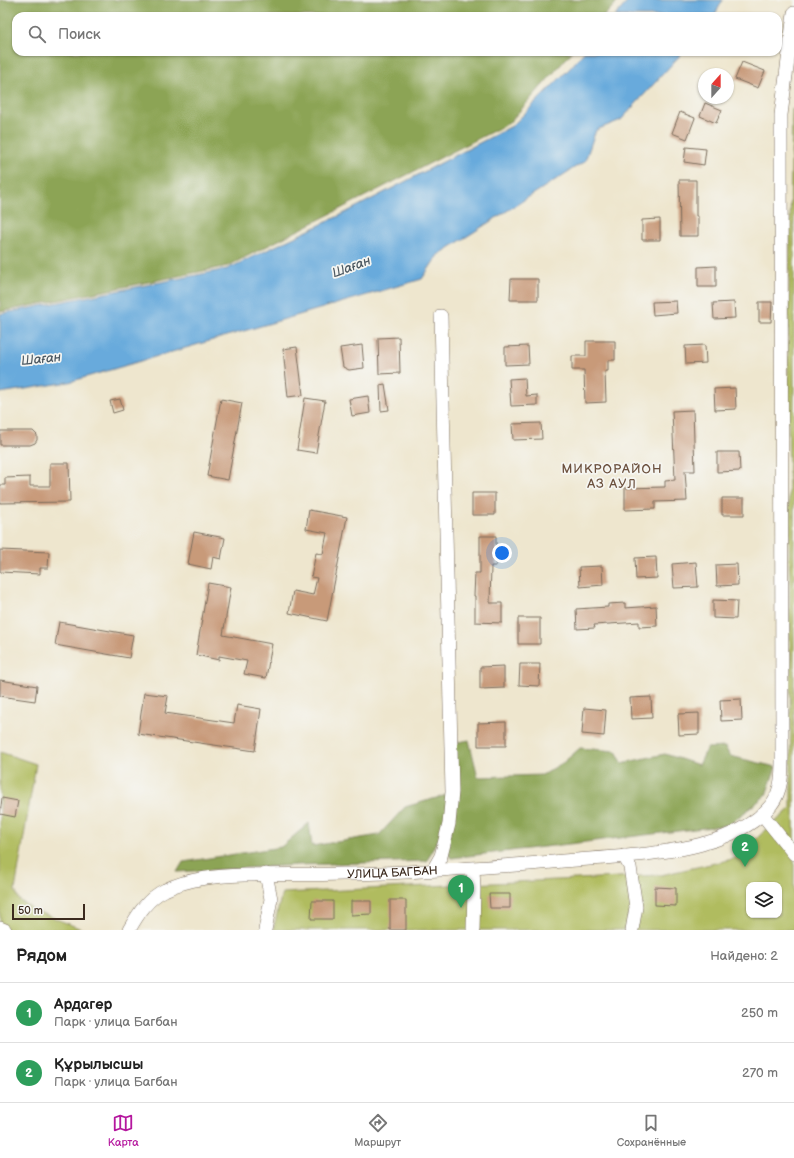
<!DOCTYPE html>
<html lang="ru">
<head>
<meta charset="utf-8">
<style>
	:root { --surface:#fff; --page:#f6f6f6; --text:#222; --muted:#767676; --line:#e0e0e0; --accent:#b5179e }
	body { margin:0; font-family:"Balsamiq Sans",sans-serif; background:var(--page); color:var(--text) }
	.controls { position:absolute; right:12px; bottom:12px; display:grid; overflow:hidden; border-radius:8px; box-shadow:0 1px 3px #0004 }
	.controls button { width:36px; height:36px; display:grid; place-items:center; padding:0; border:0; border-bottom:1px solid var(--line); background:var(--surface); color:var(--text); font:20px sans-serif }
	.compass { position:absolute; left:698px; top:68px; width:36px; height:36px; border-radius:50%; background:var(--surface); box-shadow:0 1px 3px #0004; rotate:21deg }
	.scale { position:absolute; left:12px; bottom:10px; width:73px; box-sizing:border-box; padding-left:4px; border:2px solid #3b2a1e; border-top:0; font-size:11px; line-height:14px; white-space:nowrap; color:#3b2a1e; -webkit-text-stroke:3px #f6f6f2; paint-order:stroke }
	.you { position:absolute; left:502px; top:553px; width:14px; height:14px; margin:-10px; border:3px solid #fff; border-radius:50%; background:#1a73e8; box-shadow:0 0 0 6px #1a73e833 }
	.badge { display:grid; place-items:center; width:26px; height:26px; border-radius:50%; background:var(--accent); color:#fff; font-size:13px; font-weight:700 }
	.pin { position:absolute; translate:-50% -33px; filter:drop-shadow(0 1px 2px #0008) }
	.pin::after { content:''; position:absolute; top:21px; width:14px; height:12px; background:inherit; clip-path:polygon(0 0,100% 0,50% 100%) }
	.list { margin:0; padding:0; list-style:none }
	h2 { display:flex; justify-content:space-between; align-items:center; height:52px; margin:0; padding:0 16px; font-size:17px }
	h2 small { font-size:13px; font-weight:400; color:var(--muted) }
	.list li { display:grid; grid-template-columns:26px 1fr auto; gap:12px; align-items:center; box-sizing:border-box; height:60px; padding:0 16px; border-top:1px solid var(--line) }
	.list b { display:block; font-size:15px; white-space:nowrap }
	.list p { margin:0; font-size:13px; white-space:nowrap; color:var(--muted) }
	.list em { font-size:13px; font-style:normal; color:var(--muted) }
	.icon { flex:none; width:22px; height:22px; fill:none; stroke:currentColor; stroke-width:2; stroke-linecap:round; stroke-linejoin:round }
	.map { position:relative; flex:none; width:794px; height:930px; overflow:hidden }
	.search { position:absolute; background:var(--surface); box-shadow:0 1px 3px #0004; left:12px; right:12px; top:12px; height:44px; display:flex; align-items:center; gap:10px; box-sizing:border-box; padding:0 14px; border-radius:12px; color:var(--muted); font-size:15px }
	.sheet { height:172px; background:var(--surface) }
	nav { display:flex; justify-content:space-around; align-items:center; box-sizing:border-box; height:56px; border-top:1px solid var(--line); background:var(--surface); font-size:11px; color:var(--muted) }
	nav a { display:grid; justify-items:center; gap:2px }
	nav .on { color:var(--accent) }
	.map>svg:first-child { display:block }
	.green { fill:#b0bc5e; stroke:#76733e; fill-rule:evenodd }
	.forest { fill:#8ca455; stroke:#64673a }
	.water { fill:#68aadc; stroke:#526a7d }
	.building { fill:#c89a79 }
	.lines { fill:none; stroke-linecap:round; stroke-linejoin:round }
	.minor-casing { stroke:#7a6c5c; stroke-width:14 }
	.minor { stroke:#fff; stroke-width:13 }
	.labels { text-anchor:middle; stroke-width:3.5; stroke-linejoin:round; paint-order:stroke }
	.street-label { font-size:12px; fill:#3b2a1e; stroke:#f6f6f2 }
	.water-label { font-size:13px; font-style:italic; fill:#4b5760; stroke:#f6f6f2 }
	.neighbourhood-label { font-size:13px; letter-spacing:1px; fill:#6c513e; stroke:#f6f6f2 }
</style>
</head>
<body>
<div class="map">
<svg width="794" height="930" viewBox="0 0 794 930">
	<rect width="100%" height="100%" fill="#f6f6f2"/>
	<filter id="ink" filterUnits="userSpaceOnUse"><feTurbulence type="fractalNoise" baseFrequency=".025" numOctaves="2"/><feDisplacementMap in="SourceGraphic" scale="8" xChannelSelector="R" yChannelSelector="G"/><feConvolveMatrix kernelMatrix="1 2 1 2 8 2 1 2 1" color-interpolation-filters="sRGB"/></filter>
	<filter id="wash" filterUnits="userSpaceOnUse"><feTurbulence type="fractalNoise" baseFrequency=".012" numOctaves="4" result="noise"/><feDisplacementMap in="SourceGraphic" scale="16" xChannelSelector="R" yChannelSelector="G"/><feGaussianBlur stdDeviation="0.9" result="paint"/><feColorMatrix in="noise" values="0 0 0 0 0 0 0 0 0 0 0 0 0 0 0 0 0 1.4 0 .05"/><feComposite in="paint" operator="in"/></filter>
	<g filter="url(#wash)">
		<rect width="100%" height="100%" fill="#eee6ce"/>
		<!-- green -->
		<path class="green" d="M 792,109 L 794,110 L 794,930 L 273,930 L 282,893 L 661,875 L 733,859 L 791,808 L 788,355 ZM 749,885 L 779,885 L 779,915 L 749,915 Z
			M 0,752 L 36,764 L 15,890 L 19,900 L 37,912 L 44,914 L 84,930 L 0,930 Z"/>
		<!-- forest -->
		<path class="forest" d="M 0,0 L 619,0 L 604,16 L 16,16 L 16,52 L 572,52 L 509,123 L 228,266 L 0,312 Z
			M 469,740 L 478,777 L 542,775 L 564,762 L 580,748 L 616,751 L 622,763 L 665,754 L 699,765 L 707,748 L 725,747 L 730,756 L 776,767 L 766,795 L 729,825 L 451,858 L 437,840 L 427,861 L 297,865 L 177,872 L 183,862 L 281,847 L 309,823 L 312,846 L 379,835 L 405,807 L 457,792 L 454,743 Z"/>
		<!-- water -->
		<path class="water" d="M 629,0 L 723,0 L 714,16 L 615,16 Z
			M 584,52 L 683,52 L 621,120 L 596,130 L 585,161 L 438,255 L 422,279 L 69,382 L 0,393 L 0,314 L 227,269 L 341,215 L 512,126 L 571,67 Z"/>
		<g id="blocks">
			<!-- building -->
			<path class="building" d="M 742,62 L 765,71 L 758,88 L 735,79 Z
				M 705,103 L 722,110 L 716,123 L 700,116 Z
				M 680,112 L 695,118 L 687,139 L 672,133 Z
				M 686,147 L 706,149 L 704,165 L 684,162 Z
				M 679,180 L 696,180 L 696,216 L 698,216 L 698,236 L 680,236 Z
				M 660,219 L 660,240 L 642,240 L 642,220 Z
				M 716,266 L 716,287 L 698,287 L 698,267 Z
				M 511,279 L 538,279 L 538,300 L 510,300 Z
				M 676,301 L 677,313 L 653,315 L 652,302 Z
				M 734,302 L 735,318 L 714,319 L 713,303 Z
				M 759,302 L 772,302 L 771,322 L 759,322 Z
				M 399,337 L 400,373 L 379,374 L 378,338 Z
				M 586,341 L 615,341 L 615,360 L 608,360 L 608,371 L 605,371 L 606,402 L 585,403 L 584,370 L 572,370 L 572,356 L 586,356 Z
				M 362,345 L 364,368 L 349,370 L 343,367 L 340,348 Z
				M 705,345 L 706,363 L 686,364 L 685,346 Z
				M 528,346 L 529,364 L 505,365 L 505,347 Z
				M 297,347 L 303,395 L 288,397 L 283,349 Z
				M 525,378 L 526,396 L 537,395 L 537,405 L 511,406 L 509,379 Z
				M 385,384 L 389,410 L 381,411 L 380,385 Z
				M 735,388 L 736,409 L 715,410 L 714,389 Z
				M 368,396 L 370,413 L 352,416 L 349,399 Z
				M 305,398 L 325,401 L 316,453 L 297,450 Z
				M 120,399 L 123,410 L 113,413 L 110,401 Z
				M 221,399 L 242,403 L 228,480 L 207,476 Z
				M 693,410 L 695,471 L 685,471 L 687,501 L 655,502 L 655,509 L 625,510 L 625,488 L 665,487 L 665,481 L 675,480 L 672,411 Z
				M 541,423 L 542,439 L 513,440 L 512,424 Z
				M 0,431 L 33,431 L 37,435 L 37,440 L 35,443 L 30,445 L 0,445 Z
				M 717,452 L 739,452 L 740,471 L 717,472 Z
				M 50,463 L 69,463 L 70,502 L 0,503 L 0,485 L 5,485 L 5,478 L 30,477 L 30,486 L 50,486 Z
				M 472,493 L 495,493 L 495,515 L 472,515 Z
				M 722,498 L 744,498 L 744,515 L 722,515 Z
				M 309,510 L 347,517 L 327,621 L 289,613 L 293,591 L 313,595 L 317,578 L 311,577 L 316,553 L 323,554 L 327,533 L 306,529 Z
				M 194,532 L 225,538 L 221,559 L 213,557 L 211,569 L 188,564 Z
				M 480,536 L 496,536 L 496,566 L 491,566 L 490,603 L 502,603 L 502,623 L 475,622 L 475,596 L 474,596 L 475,573 L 480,573 Z
				M 0,550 L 49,552 L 48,568 L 40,568 L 40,574 L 0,572 Z
				M 656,557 L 657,578 L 636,579 L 635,558 Z
				M 696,562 L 698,587 L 674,588 L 672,564 Z
				M 737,564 L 738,585 L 717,586 L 716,565 Z
				M 602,566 L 603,585 L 580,587 L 579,567 Z
				M 208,583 L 231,587 L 223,635 L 272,644 L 266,678 L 244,674 L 247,661 L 219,656 L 219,660 L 196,655 Z
				M 713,600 L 737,601 L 736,619 L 713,618 Z
				M 625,603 L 625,608 L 656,606 L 657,626 L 639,627 L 639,622 L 594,625 L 595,628 L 577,629 L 576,609 L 608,607 L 608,604 Z
				M 518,618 L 540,618 L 540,644 L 518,644 Z
				M 59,622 L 133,635 L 129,658 L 55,645 Z
				M 520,664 L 540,664 L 539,686 L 519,685 Z
				M 504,666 L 504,688 L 480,689 L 480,667 Z
				M 0,680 L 37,686 L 35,701 L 0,696 Z
				M 144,693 L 168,696 L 165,713 L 234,723 L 237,705 L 261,709 L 255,751 L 138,734 Z
				M 651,697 L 652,718 L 631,719 L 630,698 Z
				M 741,699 L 742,720 L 721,721 L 720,700 Z
				M 584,708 L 606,710 L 604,736 L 582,734 Z
				M 699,713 L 699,734 L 679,735 L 678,714 Z
				M 506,722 L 506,746 L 478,746 L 478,723 Z
				M 2,798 L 18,801 L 15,817 L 0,814 Z
				M 655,887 L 676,888 L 676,906 L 655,905 Z
				M 489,894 L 510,894 L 510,908 L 490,908 Z
				M 390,900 L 406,900 L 406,930 L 390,930 Z
				M 312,901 L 333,901 L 333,919 L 311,919 Z
				M 351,901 L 371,901 L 371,914 L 351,915 Z"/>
		</g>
	</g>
	<g filter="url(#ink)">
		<use href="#blocks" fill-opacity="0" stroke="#7a6c5c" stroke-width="1"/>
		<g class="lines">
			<!-- minor casing -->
			<g class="minor-casing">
				<g id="minor">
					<path d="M 762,814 L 794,854"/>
					<path d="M 624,856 L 630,867 L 636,907 L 632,930"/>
					<path d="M 433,870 L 441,856 L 449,824 L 452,792 L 441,316"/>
					<path d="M 0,928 L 5,930"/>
					<path id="s1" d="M 129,930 C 138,914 148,898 165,890 C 189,878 218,876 244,875 C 277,874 310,875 343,874 C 364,874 385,873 406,872 C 458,869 511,866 563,861 C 591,859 619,857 647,854 C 667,851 687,849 705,843 C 728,837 756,824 771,805 C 783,790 782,770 782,752 L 781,115 L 794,13"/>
					<path d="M 265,930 L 271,899 L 266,874"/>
					<path d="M 473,930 L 474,889 L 473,869"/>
				</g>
			</g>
			<!-- minor -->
			<use href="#minor" class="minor"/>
		</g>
	</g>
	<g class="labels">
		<!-- street labels -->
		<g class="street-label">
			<text dy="4" stroke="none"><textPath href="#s1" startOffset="284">УЛИЦА БАГБАН</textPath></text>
		</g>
		<!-- water labels -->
		<g class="water-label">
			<text transform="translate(351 266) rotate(-20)" y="5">Шаған</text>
			<text transform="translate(41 358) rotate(-6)" y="5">Шаған</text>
		</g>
		<!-- neighbourhood labels -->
		<g class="neighbourhood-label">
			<text x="612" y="473">МИКРОРАЙОН<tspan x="612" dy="15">АЗ АУЛ</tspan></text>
		</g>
	</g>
</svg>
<div class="controls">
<button><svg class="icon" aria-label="layers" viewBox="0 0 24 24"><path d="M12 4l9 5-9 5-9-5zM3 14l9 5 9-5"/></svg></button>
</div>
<svg class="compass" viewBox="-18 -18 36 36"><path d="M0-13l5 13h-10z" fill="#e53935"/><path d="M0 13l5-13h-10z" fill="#767676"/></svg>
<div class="scale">50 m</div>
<div class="you"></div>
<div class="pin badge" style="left:461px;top:908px;background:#2e9e5b">1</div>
<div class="pin badge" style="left:745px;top:867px;background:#2e9e5b">2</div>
<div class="search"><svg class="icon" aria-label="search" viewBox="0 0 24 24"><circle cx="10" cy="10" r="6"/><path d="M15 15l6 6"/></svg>Поиск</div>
</div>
<section class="sheet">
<h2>Рядом<small>Найдено: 2</small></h2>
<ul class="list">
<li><span class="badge" style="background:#2e9e5b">1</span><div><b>Ардагер</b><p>Парк · улица Багбан</p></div><em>250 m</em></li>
<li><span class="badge" style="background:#2e9e5b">2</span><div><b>Құрылысшы</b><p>Парк · улица Багбан</p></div><em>270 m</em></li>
</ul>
</section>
<nav>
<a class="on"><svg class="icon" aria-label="map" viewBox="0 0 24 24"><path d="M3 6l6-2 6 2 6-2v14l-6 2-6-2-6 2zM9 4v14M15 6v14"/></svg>Карта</a>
<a><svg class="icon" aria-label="directions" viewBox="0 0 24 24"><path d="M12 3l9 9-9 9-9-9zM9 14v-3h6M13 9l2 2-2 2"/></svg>Маршрут</a>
<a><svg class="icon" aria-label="saved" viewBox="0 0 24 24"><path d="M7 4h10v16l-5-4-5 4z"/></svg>Сохранённые</a>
</nav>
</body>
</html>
